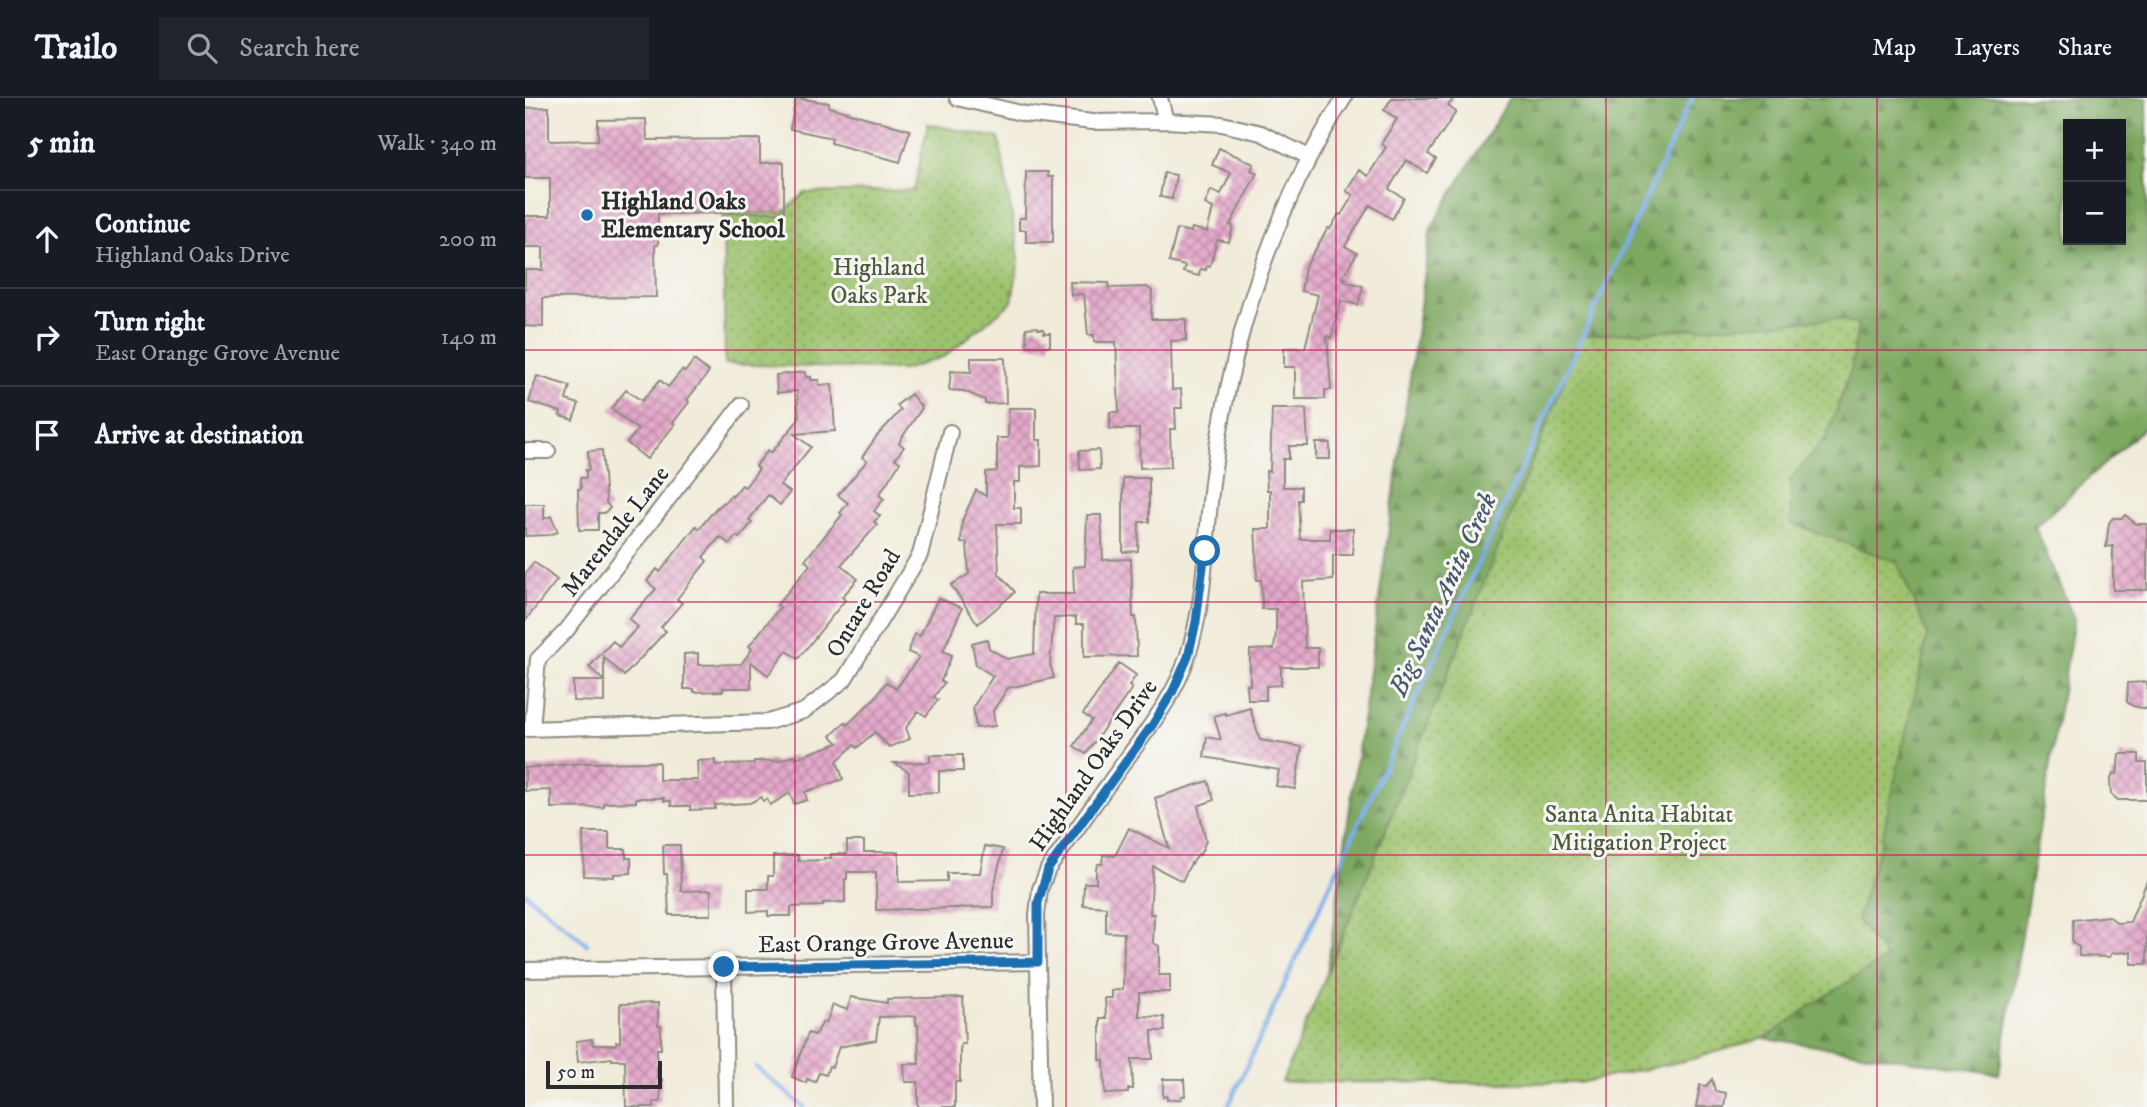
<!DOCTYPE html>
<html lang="en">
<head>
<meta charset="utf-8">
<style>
	:root { --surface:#171b24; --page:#20242c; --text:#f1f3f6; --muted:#9ea1a6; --line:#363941 }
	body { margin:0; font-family:"IM FELL DW Pica",serif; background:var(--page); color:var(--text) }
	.controls { position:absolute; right:21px; top:21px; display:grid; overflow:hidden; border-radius:0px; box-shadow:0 4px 10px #0003 }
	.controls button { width:63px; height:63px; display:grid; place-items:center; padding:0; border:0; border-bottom:2px solid var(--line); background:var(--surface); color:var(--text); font:35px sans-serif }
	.scale { position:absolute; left:21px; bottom:18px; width:116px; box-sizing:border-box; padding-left:7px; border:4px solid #2b2b2b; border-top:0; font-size:19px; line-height:24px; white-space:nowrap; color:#2b2b2b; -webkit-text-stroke:5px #f6f6f2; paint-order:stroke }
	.stop { position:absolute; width:21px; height:21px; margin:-16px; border:5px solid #1f6fb2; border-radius:50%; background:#fff }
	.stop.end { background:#1f6fb2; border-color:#fff; box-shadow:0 2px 7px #0008 }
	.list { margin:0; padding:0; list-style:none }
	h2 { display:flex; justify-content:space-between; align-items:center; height:91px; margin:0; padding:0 28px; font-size:30px }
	h2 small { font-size:23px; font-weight:400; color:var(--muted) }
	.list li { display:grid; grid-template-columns:46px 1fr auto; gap:21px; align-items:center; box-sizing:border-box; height:98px; padding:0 28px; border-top:2px solid var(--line) }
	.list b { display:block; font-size:26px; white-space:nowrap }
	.list p { margin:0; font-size:23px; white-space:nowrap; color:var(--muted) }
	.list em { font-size:23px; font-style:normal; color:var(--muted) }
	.icon { flex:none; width:38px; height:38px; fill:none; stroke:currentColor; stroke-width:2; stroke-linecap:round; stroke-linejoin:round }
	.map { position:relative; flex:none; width:1622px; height:1009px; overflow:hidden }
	header { display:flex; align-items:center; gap:42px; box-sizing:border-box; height:98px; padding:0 35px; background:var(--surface); border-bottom:2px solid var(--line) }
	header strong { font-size:33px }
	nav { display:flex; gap:38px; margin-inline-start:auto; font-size:24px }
	.search { width:490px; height:63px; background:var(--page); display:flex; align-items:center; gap:18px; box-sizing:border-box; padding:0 24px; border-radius:0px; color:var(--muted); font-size:26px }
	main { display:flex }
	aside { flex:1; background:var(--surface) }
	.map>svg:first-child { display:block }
	.forest { fill:url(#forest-firs); stroke:#546a46; stroke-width:2; fill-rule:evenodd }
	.park { fill:url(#park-dots); stroke:#64764c; stroke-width:2 }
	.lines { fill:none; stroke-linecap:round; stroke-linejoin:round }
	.stream { stroke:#7dade8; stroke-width:4.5 }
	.building { fill:url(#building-cross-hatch) }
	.minor-casing { stroke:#8e8b82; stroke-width:18 }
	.minor { stroke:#fff; stroke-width:14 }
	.route { stroke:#1f6fb2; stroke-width:9 }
	.grid { fill:none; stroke:#c2185b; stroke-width:2; stroke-opacity:0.55 }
	.poi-dot { fill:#1f6fb2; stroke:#f6f6f2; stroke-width:2.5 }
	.labels { text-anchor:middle; stroke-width:6; stroke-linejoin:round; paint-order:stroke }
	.poi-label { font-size:24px; font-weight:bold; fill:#2b2b2b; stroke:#f6f6f2; text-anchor:start }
	.park-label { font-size:24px; fill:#4d583f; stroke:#f6f6f2 }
	.street-label { font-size:24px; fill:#2b2b2b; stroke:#f6f6f2 }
	.water-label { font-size:26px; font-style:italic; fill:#48586d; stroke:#f6f6f2 }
</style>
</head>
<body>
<header>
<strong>Trailo</strong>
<div class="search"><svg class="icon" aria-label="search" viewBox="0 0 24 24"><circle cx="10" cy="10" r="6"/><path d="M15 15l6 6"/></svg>Search here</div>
<nav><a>Map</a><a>Layers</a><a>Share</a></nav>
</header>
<main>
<aside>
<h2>5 min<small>Walk · 340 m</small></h2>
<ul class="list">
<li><svg class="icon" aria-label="ahead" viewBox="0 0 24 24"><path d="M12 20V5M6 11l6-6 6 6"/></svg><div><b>Continue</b><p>Highland Oaks Drive</p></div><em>200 m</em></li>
<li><svg class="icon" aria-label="right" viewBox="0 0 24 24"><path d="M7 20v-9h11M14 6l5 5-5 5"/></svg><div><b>Turn right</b><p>East Orange Grove Avenue</p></div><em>140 m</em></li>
<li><svg class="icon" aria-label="arrive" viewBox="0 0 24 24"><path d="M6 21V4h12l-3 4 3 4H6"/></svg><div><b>Arrive at destination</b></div></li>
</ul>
</aside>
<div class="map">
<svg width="1622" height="1009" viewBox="0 0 1622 1009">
	<defs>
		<pattern id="forest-firs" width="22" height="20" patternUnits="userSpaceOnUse" patternTransform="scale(1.75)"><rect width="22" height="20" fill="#7da860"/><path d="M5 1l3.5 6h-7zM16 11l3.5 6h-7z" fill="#67894f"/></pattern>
		<pattern id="park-dots" width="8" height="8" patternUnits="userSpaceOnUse" patternTransform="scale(1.75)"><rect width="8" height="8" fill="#9cc26d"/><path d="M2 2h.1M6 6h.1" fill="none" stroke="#7f9e5a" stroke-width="1.8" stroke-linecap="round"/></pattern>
		<pattern id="building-cross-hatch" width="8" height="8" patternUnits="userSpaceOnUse" patternTransform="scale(1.75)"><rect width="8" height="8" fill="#e4a8ca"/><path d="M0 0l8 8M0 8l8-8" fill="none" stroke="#b989a4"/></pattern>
	</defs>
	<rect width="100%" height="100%" fill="#f6f6f2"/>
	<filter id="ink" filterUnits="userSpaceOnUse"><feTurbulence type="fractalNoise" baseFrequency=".0143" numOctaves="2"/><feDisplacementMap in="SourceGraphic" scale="14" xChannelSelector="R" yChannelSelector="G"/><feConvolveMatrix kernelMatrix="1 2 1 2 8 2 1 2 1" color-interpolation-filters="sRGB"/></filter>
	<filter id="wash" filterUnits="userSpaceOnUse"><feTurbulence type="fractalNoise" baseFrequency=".00686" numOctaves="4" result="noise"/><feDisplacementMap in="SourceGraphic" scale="28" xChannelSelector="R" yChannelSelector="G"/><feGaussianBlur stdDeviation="1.57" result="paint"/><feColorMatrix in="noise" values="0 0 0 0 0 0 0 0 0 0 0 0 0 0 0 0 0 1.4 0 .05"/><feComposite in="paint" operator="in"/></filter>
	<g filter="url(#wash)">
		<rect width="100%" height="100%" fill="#f1ebd9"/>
		<!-- forest -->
		<path class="forest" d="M 985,0 L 1622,0 L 1622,327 L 1510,429 L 1549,521 L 1474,976 L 1199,934 L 788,974 L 906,130 ZM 1543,26 L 1596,26 L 1596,142 L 1543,142 Z"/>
		<!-- park -->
		<path class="park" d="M 403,26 L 474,40 L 494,161 L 487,204 L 420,258 L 379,272 L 200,266 L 198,115 L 259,114 L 280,95 L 389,92 Z
			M 1311,221 L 1333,226 L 1326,272 L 1302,338 L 1266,381 L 1266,425 L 1372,464 L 1403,537 L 1356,744 L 1332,822 L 1361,860 L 1287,907 L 1244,938 L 1168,961 L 1054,985 L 757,984 L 846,769 L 1057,238 Z"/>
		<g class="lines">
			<!-- stream -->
			<path class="stream" d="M 0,795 L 62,846
				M 231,969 L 279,1009
				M 703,1009 L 1167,0"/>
		</g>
		<g id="blocks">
			<!-- building -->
			<path class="building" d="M 271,0 L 304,5 L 304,9 L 385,32 L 375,64 L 306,45 L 307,40 L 265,31 Z
				M 867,0 L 929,0 L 923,8 L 931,14 L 903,56 L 911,61 L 902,75 L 881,62 L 864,91 L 879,100 L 867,121 L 845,107 L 820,148 L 832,155 L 817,180 L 821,181 L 820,183 L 838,188 L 833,207 L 816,203 L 806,240 L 802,238 L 806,292 L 800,292 L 800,301 L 770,301 L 770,269 L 759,269 L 759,250 L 780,250 L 793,197 L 776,193 L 780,169 L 803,130 L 805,131 L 814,116 L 816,117 L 828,97 L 821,93 L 834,72 L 843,78 L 861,49 L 856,46 L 872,21 L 859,12 Z
				M 24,9 L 24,41 L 26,43 L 73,42 L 73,22 L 121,21 L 122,42 L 235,41 L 235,65 L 259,64 L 259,114 L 133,116 L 133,147 L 130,147 L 131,199 L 18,200 L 18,229 L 0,228 L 0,172 L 18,172 L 18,149 L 0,149 L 0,118 L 25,118 L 25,80 L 0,80 L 0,10 Z
				M 694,50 L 729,66 L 726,72 L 732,75 L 705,127 L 708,128 L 704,144 L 692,142 L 685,168 L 682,167 L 681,172 L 675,171 L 674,178 L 658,174 L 660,168 L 644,164 L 652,131 L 666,134 L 667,130 L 682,134 L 688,110 L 680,106 L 686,92 L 696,96 L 706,75 L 687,67 Z
				M 501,74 L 523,74 L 523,79 L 528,79 L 528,144 L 501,144 L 501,132 L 494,132 L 494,120 L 500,120 Z
				M 639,75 L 651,77 L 647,101 L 635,99 Z
				M 545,184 L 584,185 L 584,190 L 622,189 L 627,193 L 626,221 L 661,221 L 661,242 L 646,243 L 647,292 L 656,291 L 657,310 L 650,310 L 651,331 L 645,331 L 646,369 L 615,370 L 614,331 L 585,331 L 585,314 L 594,314 L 591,244 L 569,244 L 569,237 L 563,237 L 559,196 L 546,197 Z
				M 513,229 L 513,231 L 519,231 L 519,235 L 525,235 L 525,248 L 502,248 L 501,230 Z
				M 446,260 L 480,260 L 481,305 L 460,306 L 460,302 L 439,293 L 424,292 L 426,273 L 446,274 Z
				M 169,262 L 184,274 L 162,302 L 164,304 L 148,325 L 150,326 L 122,361 L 102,345 L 113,332 L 86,311 L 101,292 L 117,303 L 135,282 L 143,289 L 157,272 L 160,274 Z
				M 280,274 L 281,279 L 286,279 L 286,282 L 294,282 L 294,287 L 307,286 L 310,333 L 269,336 L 286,349 L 255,387 L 265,394 L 255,407 L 243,397 L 224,422 L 227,425 L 214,440 L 211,438 L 204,446 L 195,439 L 178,459 L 182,463 L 152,501 L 157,505 L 136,529 L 141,533 L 99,578 L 79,559 L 79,604 L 48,603 L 48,583 L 79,583 L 64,569 L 88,543 L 94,549 L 113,529 L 104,521 L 131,491 L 122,483 L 132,471 L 135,474 L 171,428 L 174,431 L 192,409 L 193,410 L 198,404 L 199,405 L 206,397 L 207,399 L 217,387 L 220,389 L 234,371 L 231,368 L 243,352 L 246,355 L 251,349 L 274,321 L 272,293 L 252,295 L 251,277 Z
				M 12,278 L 45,288 L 41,302 L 54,306 L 48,322 L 35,318 L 36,314 L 4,304 Z
				M 386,296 L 397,310 L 376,341 L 374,345 L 379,349 L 370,361 L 375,364 L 354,397 L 359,401 L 349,413 L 355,418 L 349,424 L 352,427 L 316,467 L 333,481 L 317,499 L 320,502 L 273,561 L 262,553 L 243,577 L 226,564 L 226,590 L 198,590 L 198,593 L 169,594 L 169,591 L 159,591 L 159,556 L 173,555 L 173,567 L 216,566 L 227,551 L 224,548 L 255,509 L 252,507 L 285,467 L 280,462 L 317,417 L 315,415 L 323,405 L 313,397 L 342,363 L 337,359 L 352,338 L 376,312 L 372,307 Z
				M 484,310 L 511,310 L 511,342 L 516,342 L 516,368 L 495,369 L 495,384 L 489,384 L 489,410 L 496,410 L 496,426 L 472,426 L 474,476 L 490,494 L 453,526 L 426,487 L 444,476 L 442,445 L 436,445 L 437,423 L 451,392 L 461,398 L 461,374 L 472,373 L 472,340 L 483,340 Z
				M 747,311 L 781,311 L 783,348 L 764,348 L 764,361 L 758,361 L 758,389 L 776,389 L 776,402 L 773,402 L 775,441 L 805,441 L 805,431 L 828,431 L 828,457 L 808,457 L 808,482 L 778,484 L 780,550 L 793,550 L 793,569 L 756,569 L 756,587 L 741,588 L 741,602 L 723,602 L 722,587 L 725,587 L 725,552 L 749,551 L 751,534 L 751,511 L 737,511 L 736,482 L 732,482 L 731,449 L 730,431 L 745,431 L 745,392 L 742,392 L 741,373 L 745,373 Z
				M 791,345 L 805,345 L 805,361 L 791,361 Z
				M 77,352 L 81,404 L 85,410 L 79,415 L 73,415 L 73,432 L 54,432 L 53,391 L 56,391 L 55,380 L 61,380 L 61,372 L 64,372 L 63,353 Z
				M 574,352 L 575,371 L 555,372 L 554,353 Z
				M 598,380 L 624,380 L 624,424 L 614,424 L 613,453 L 598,454 Z
				M 0,406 L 19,406 L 19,421 L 26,418 L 33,434 L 24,437 L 0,438 Z
				M 562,417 L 576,417 L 578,462 L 606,461 L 608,519 L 611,519 L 612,558 L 559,559 L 559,526 L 551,526 L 551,519 L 529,520 L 525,566 L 529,580 L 483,590 L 468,613 L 470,628 L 451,630 L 448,609 L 468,578 L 451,567 L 447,545 L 462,541 L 464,550 L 482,561 L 509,556 L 511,496 L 549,496 L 548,469 L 560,468 Z
				M 1600,417 L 1611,426 L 1622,426 L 1622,492 L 1588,492 L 1588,448 L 1581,449 L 1584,425 L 1588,420 L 1597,420 Z
				M 9,464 L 32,482 L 0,523 L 0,476 Z
				M 413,500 L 437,510 L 418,553 L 427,557 L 416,583 L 419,585 L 409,599 L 413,602 L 401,618 L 393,613 L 381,630 L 385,641 L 364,649 L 350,634 L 332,650 L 329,647 L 312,663 L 318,681 L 280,694 L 282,702 L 269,706 L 265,695 L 245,707 L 242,701 L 238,703 L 236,699 L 225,705 L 190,707 L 190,711 L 165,712 L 165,708 L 146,708 L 146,703 L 139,703 L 139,700 L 111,700 L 111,704 L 79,705 L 79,709 L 26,710 L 26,692 L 0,693 L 0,670 L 60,665 L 134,664 L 134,682 L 173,682 L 172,663 L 191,662 L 191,667 L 229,666 L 229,663 L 253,663 L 270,657 L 271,660 L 313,645 L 306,638 L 320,624 L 322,627 L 350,600 L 361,584 L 371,591 L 394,559 L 383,554 L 390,536 L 395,538 Z
				M 594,565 L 611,577 L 604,588 L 607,590 L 561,656 L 549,648 L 567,622 L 558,616 Z
				M 1622,584 L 1622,611 L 1608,608 L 1602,604 L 1603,585 Z
				M 725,610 L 735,642 L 777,649 L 770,691 L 751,688 L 754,672 L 679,659 L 682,639 L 696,642 L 689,618 L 700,615 L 701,617 Z
				M 1594,656 L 1614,656 L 1614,665 L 1622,665 L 1622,702 L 1593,702 L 1586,696 L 1585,684 L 1588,675 L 1592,676 Z
				M 405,657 L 438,657 L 438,673 L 414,673 L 414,694 L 384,695 L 384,674 L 369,665 L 405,664 Z
				M 683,683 L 689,702 L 673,708 L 681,743 L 675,757 L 673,756 L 667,766 L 666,765 L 657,783 L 628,768 L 625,816 L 629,816 L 628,845 L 634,848 L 634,877 L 645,877 L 645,894 L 614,894 L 614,918 L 639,919 L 640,933 L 627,933 L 628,961 L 607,961 L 608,991 L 603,991 L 603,995 L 580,996 L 579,962 L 575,962 L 575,920 L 581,920 L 580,900 L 587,900 L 587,893 L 598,891 L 599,835 L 581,834 L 581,809 L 558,807 L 559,785 L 571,785 L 571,771 L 573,766 L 577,766 L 578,757 L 590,758 L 604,730 L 644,750 L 630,700 Z
				M 58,734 L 84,734 L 84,751 L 101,751 L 101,760 L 106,760 L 106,775 L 89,776 L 89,779 L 59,778 Z
				M 322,743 L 339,743 L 339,754 L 374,754 L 374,784 L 422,783 L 422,775 L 455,775 L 460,748 L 478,751 L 468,793 L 468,809 L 351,812 L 351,774 L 322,774 L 322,781 L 320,781 L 320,804 L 298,805 L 298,808 L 266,809 L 266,818 L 243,818 L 243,813 L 223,814 L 223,791 L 243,791 L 243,778 L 248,778 L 248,758 L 273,757 L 273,763 L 299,762 L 299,760 L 306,760 L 306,756 L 322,756 Z
				M 138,747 L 155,747 L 156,793 L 186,792 L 186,817 L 144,817 L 142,776 L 139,776 Z
				M 1622,783 L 1622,866 L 1606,866 L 1606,854 L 1587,855 L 1584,859 L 1554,858 L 1554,849 L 1547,845 L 1548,822 L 1584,818 L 1592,825 L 1605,824 Z
				M 326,899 L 362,905 L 362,901 L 438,899 L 440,946 L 436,946 L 435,952 L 435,984 L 430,984 L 430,1009 L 393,1009 L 393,984 L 380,984 L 379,966 L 394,966 L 393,927 L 391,927 L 391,918 L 354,919 L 351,942 L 314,949 L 307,969 L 304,968 L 301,977 L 294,975 L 290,984 L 282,981 L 281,985 L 267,979 L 283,935 L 290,937 L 298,924 L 301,925 L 308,907 L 323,912 Z
				M 133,905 L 133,928 L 136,928 L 136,951 L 132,951 L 132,981 L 137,981 L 135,1004 L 129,1004 L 129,1009 L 101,1009 L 100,962 L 87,962 L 87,960 L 53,964 L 51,943 L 67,941 L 68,947 L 91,947 L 91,944 L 95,944 L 95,906 Z
				M 638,981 L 659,981 L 660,998 L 656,998 L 656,1001 L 642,1002 L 642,998 L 638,999 Z
				M 1187,981 L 1190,993 L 1201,995 L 1199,1009 L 1171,1009 L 1175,987 L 1181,988 Z"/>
		</g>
	</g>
	<g filter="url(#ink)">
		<use href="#blocks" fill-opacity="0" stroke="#8e8b82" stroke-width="2"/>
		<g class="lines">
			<!-- minor casing -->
			<g class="minor-casing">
				<path id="minor" d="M 432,0 L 500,16 L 567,24 L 641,23 L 697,26 L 736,35 L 784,59
					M 635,0 L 641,23
					M 0,353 L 23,353
					M 0,631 L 243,624 L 279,613 L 319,582 L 395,457 L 425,334
					M 7,631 L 13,561 L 41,533 L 216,307
					M 199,869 L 201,1009
					M 0,872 L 513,864
					M 516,1009 L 512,817 L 515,791 L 523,771 C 550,734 576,696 603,659 C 626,627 650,597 662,560 C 682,501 680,437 688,377 C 706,244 747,113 819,0"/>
			</g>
			<!-- minor -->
			<use href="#minor" class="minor"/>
		</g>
	</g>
	<g class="lines" filter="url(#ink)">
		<!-- route -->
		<path class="route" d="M 199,869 L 513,864 L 513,805 L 523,771 L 628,626 L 648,593 L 663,559 L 671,524 L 680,453"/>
	</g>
	<!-- grid -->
	<path class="grid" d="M 270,0 L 270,1009M 541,0 L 541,1009M 811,0 L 811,1009M 1081,0 L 1081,1009M 1352,0 L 1352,1009M 0,252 L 1622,252M 0,504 L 1622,504M 0,757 L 1622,757"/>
	<!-- markers -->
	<circle class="poi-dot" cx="62" cy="117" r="7"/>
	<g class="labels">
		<!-- poi labels -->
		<g class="poi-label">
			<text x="76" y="111">Highland Oaks<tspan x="76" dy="28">Elementary School</tspan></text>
		</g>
		<!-- park labels -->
		<g class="park-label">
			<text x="354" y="177">Highland<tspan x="354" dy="28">Oaks Park</tspan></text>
			<text x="1114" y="724">Santa Anita Habitat<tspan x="1114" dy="28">Mitigation Project</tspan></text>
		</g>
		<!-- street labels -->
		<g class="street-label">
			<text transform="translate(90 433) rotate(-52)" y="8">Marendale Lane</text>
			<text transform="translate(338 505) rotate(-59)" y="8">Ontare Road</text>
			<text transform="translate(568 667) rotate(-55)" y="8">Highland Oaks Drive</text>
			<text transform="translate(361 844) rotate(-1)" y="8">East Orange Grove Avenue</text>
		</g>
		<!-- water labels -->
		<g class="water-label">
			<text transform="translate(917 496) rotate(-65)" y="9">Big Santa Anita Creek</text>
		</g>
	</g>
</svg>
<div class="controls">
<button>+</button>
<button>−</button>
</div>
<div class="scale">50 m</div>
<div class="stop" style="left:680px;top:453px"></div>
<div class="stop end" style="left:199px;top:869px"></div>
</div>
</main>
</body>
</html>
